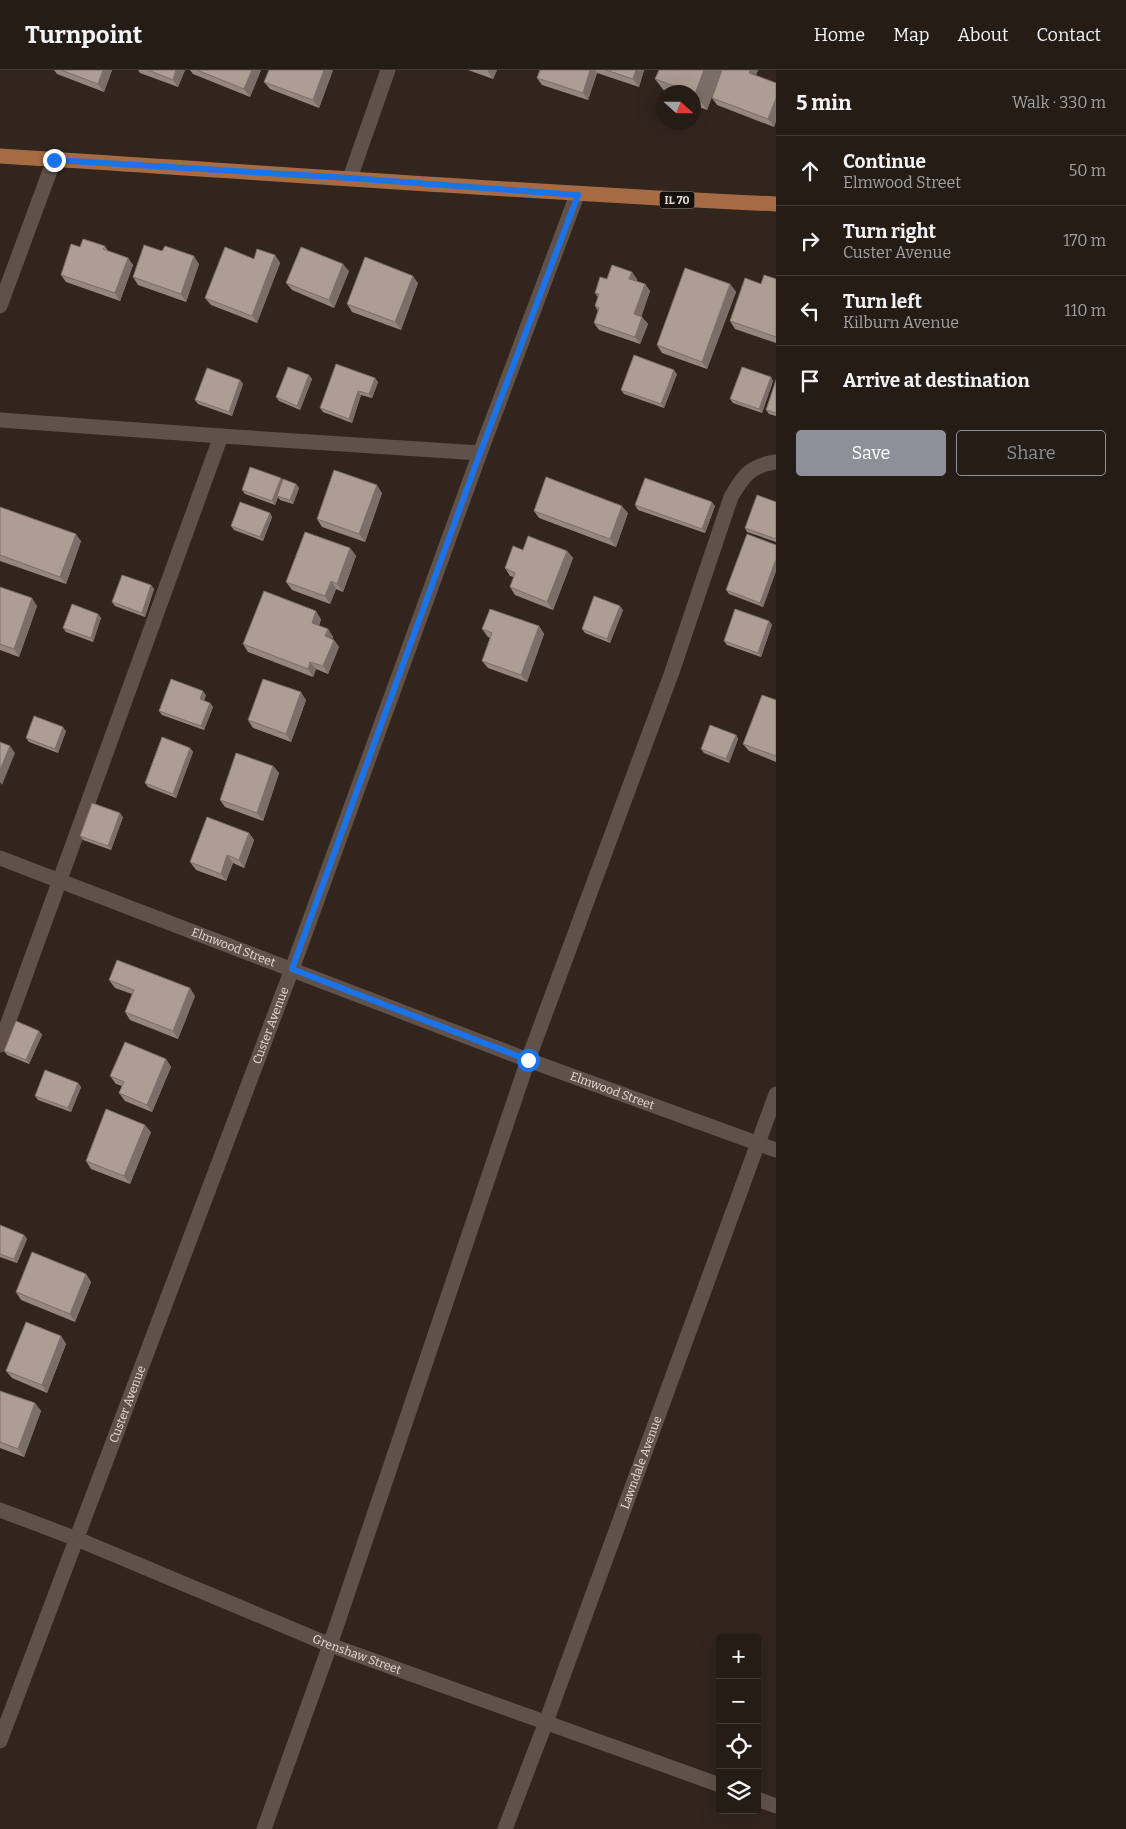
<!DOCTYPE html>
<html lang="en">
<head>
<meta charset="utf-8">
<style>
	:root { --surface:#251c16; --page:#312923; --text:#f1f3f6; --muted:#a3a1a1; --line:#423a35; --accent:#8c9099 }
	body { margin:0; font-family:Bitter,serif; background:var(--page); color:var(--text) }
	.controls { position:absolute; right:15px; bottom:15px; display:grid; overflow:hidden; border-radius:5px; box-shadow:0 5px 20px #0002 }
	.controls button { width:45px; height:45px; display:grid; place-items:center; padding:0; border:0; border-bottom:1px solid var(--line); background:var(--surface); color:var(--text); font:25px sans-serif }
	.compass { position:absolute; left:656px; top:15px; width:45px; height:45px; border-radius:50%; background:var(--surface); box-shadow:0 5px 20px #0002; rotate:111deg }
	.stop { position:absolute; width:15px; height:15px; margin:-11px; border:4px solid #1a73e8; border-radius:50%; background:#fff }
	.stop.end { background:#1a73e8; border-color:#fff; box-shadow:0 1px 5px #0008 }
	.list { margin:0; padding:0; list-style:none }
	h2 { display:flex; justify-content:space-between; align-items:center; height:65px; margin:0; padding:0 20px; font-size:21px }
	h2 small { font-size:16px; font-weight:400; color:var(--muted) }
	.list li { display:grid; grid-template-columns:32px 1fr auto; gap:15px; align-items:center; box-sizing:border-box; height:70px; padding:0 20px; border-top:1px solid var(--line) }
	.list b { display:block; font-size:19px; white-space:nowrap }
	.list p { margin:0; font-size:16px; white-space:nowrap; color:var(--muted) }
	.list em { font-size:16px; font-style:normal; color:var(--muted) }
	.actions { display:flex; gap:10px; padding:15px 20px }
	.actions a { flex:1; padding:11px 0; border:1px solid var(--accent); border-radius:5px; text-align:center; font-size:18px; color:var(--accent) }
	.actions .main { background:var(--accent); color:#fff }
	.icon { flex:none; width:28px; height:28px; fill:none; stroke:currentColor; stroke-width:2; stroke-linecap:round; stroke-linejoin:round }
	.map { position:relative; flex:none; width:776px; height:1759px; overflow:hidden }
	header { display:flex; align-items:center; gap:30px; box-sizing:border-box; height:70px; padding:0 25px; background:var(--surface); border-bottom:1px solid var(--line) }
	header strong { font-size:24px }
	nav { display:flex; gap:28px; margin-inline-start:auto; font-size:18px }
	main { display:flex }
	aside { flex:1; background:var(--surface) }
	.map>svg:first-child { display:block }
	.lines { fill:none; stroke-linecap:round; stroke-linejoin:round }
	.minor { stroke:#60524a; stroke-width:15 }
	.major { stroke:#a66b42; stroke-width:15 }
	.wall { fill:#95877f }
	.shaded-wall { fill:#796e68 }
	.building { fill:#ad9d94; stroke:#796e68 }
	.route { stroke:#1a73e8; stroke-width:6 }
	.labels { text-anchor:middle; stroke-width:5; stroke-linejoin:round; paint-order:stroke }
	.shield { fill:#15100c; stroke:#a7a09b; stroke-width:1 }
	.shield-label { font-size:11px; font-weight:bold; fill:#e5ddd8 }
	.street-label { font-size:12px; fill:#e5ddd8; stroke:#15100c }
</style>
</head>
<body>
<header>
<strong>Turnpoint</strong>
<nav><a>Home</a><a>Map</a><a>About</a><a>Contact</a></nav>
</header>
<main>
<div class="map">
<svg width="776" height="1759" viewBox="0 0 776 1759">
	<rect width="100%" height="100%" fill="#31251e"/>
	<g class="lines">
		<!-- minor -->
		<g class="minor">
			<path d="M 350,108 L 388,0"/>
			<path d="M 0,236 L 54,90"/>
			<path d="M 0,350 L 221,366 L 480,383"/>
			<path id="s1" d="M 0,788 L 528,990 L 776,1080"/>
			<path d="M 0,975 L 221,366"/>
			<path id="s2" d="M 0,1440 L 77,1469 L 330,1575 L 720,1715"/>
			<path id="s3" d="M 0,1671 L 292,899 L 480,383 L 577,125"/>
			<path d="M 757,1729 L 776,1736"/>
			<path d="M 264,1759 L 330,1575 L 528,990 L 672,602 L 731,427 C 743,406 751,395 776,392"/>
			<path id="s4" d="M 505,1759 L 546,1652 L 776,1024"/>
		</g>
		<!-- major -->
		<path class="major" d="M 0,86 C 259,102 517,122 776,134"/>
	</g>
	<!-- wall -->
	<path class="wall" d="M 54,0 L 112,0 L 104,22 L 57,4 Z
		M 138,0 L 185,0 L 178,17 L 140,3 Z
		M 190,0 L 261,0 L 250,27 L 193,4 Z
		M 333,0 L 319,38 L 270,19 L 264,12 Z
		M 468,0 L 497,0 L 493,9 Z
		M 540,0 L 644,0 L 639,17 L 597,3 L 588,30 L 542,15 L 537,8 Z
		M 722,0 L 707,40 L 694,35 L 694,22 L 665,22 L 655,9 Z
		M 722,0 L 758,0 L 756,5 L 776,13 L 776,51 L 774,57 L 717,35 L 712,28 Z
		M 105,176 L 108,181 L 128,188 L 133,195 L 120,231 L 66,212 L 61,205 L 80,177 Z
		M 275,185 L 280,193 L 257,253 L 211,235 L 205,228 L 254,189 Z
		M 199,194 L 186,232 L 138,215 L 133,207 Z
		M 349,201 L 334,238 L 292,220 L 286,213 Z
		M 607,209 L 637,209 L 637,211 L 645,214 L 650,221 L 641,246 L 648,254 L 640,274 L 599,260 L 594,253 L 598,241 L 595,236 L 598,227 L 595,223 Z
		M 776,209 L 776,273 L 735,259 L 730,251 L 761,214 Z
		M 418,213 L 401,260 L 352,242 L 347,234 Z
		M 730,214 L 736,222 L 707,299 L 662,283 L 657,275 Z
		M 677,304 L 664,338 L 624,324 L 621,320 Z
		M 309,305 L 312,309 L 300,340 L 279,331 L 276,327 Z
		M 375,308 L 378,312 L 372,328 L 361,325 L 352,353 L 323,342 L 320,338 Z
		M 240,310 L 243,314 L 232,346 L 198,334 L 195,330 Z
		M 776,310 L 776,346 L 769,344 L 766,340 Z
		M 773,311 L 762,343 L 733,333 L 730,329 Z
		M 283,410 L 296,414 L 299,418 L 293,434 L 280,430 L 278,427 L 275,435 L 245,424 L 242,420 Z
		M 382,423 L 365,472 L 322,457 L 317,449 Z
		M 776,432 L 776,472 L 747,462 L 745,458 Z
		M 635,435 L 715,436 L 705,463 L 638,440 Z
		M 0,437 L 81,471 L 66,514 L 0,491 Z
		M 534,441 L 628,443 L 616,477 L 539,448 Z
		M 270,443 L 272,447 L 263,471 L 234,460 L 231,456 Z
		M 776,475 L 776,501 L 763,537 L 729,524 L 726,520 Z
		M 350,478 L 356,486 L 343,522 L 336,519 L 330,534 L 292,520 L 286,512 Z
		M 523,480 L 567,481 L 573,488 L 553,540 L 515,525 L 510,517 L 514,507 L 510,506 L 505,498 Z
		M 151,515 L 154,519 L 145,547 L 115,536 L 112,532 Z
		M 0,517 L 37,536 L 19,587 L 0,580 Z
		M 623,540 L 610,573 L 585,563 L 582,559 Z
		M 98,544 L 101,548 L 93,572 L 66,562 L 63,558 Z
		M 321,549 L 319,556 L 328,559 L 333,567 L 332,569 L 334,570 L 339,577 L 328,604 L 316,599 L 313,607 L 248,582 L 243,574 Z
		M 769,551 L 772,555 L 761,587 L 727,575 L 724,571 Z
		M 539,556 L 544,564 L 527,612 L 488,598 L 482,591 L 490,568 L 488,567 L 482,559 Z
		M 206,625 L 204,631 L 210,633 L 213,637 L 204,660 L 162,645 L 159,641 Z
		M 306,630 L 291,672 L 253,658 L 248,650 Z
		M 776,630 L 776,692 L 749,681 L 743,674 Z
		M 66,661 L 58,683 L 29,672 L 26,668 Z
		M 736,665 L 738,669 L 729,693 L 704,683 L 701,679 Z
		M 190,678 L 193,682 L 176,728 L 148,717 L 145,713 Z
		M 273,696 L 279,703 L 263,751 L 225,737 L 220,730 Z
		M 123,747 L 111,780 L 83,770 L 80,766 Z
		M 249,763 L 254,770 L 244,798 L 233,793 L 226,811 L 196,800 L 190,792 Z
		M 109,910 L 195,926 L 178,969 L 130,950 L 125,942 L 132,924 L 115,918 Z
		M 39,961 L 42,965 L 29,994 L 7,985 L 4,981 Z
		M 166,989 L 171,997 L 152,1042 L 125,1031 L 119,1023 L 122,1016 L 116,1014 L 110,1006 Z
		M 78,1013 L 81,1017 L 71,1042 L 38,1030 L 35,1026 Z
		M 151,1062 L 130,1114 L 91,1099 L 86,1091 Z
		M 0,1155 L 24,1165 L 27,1169 L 17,1193 L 0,1187 Z
		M 86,1204 L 91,1212 L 75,1252 L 21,1230 L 16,1222 Z
		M 61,1266 L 66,1274 L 47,1323 L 12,1308 L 6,1301 Z
		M 0,1321 L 35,1333 L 41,1341 L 24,1387 L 0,1378 Z"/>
	<!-- shaded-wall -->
	<path class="shaded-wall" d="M 103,0 L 112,0 L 104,22 L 98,14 Z
		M 176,0 L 185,0 L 178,17 L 173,10 Z
		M 252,0 L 261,0 L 250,27 L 244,19 Z
		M 324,0 L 333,0 L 319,38 L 313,30 Z
		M 488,0 L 497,0 L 493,9 L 488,2 Z
		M 590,0 L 595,0 L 597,3 L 588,30 L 583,23 Z
		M 636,0 L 644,0 L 639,17 L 633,9 Z
		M 704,0 L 722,0 L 707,40 L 695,24 Z
		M 750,0 L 758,0 L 754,10 L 749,3 Z
		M 776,28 L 776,51 L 774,57 L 768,49 Z
		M 275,185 L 280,193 L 257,253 L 252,246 Z
		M 194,186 L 199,194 L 186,232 L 181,224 Z
		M 128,188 L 133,195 L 120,231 L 115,223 Z
		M 343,194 L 349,201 L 334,238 L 329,230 Z
		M 632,202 L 637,209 L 635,216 L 629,209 Z
		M 413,206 L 418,213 L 401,260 L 395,252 Z
		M 645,214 L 650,221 L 640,251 L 634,244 Z
		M 730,214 L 736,222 L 707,299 L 702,292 Z
		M 642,247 L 648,254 L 640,274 L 635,267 Z
		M 674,300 L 677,304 L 664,338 L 661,334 Z
		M 309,305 L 312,309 L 300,340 L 297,336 Z
		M 771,307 L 773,311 L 762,343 L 759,339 Z
		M 375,308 L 378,312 L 372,328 L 369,324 Z
		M 240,310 L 243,314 L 232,346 L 229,342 Z
		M 358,321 L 361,325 L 352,353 L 349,349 Z
		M 281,408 L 284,412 L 277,426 L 278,427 L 275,435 L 272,431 Z
		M 296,414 L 299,418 L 293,434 L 290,430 Z
		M 377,415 L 382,423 L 365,472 L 359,464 Z
		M 712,432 L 715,436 L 705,463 L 702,459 Z
		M 622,436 L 628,443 L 616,477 L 610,469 Z
		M 270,443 L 272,447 L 263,471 L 260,467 Z
		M 76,464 L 81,471 L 66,514 L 60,507 Z
		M 350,478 L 356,486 L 343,522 L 337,514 Z
		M 567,481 L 573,488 L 553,540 L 547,532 Z
		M 776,489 L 776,501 L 763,537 L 760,533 Z
		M 331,511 L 336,519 L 330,534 L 325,526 Z
		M 151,515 L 154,519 L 145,547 L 142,543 Z
		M 32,528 L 37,536 L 19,587 L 14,579 Z
		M 620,536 L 623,540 L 610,573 L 607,569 Z
		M 316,541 L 321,549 L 317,561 L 312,553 Z
		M 98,544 L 101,548 L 93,572 L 91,568 Z
		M 769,551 L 772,555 L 761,587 L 758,583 Z
		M 539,556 L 544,564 L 527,612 L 521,605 Z
		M 328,559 L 333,567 L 330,574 L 325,566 Z
		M 334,570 L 339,577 L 328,604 L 323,596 Z
		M 310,592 L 316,599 L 313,607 L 308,599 Z
		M 203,621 L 206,625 L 203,633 L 200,629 Z
		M 301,622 L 306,630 L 291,672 L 286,664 Z
		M 210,633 L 213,637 L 204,660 L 201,656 Z
		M 63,657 L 66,661 L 58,683 L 55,679 Z
		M 736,665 L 738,669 L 729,693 L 726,689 Z
		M 10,676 L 15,683 L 2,715 L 0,712 L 0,700 Z
		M 190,678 L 193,682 L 176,728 L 173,724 Z
		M 273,696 L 279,703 L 263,751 L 257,743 Z
		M 120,743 L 123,747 L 111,780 L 108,776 Z
		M 249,763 L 254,770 L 244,798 L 239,790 Z
		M 227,785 L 233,793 L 226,811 L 221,804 Z
		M 190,918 L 195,926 L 178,969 L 173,961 Z
		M 39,961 L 42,965 L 29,994 L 26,990 Z
		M 166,989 L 171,997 L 152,1042 L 147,1035 Z
		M 78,1013 L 81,1017 L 71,1042 L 68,1038 Z
		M 145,1055 L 151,1062 L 130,1114 L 124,1106 Z
		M 24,1165 L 27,1169 L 17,1193 L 14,1189 Z
		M 86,1204 L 91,1212 L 75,1252 L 70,1244 Z
		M 61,1266 L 66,1274 L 47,1323 L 42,1315 Z
		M 35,1333 L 41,1341 L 24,1387 L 18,1379 Z"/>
	<!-- building -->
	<path class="building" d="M 61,0 L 103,0 L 98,14 Z
		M 148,0 L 176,0 L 173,10 Z
		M 197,0 L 252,0 L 244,19 Z
		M 269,0 L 324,0 L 313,30 L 264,12 Z
		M 540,0 L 590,0 L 583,23 L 537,8 Z
		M 606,0 L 636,0 L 633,9 Z
		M 659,0 L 704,0 L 695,24 L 655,9 Z
		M 722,0 L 750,0 L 749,3 L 776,13 L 776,28 L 768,49 L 712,28 Z
		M 83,169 L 105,176 L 103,179 L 128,188 L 115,223 L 61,205 L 71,174 L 80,177 Z
		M 144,175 L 162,181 L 165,176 L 194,186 L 181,224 L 133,207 Z
		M 225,177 L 254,189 L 257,179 L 275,185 L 252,246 L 205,228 Z
		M 301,177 L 343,194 L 329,230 L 286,213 Z
		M 365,187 L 413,206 L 395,252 L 347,234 Z
		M 612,195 L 632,202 L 629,209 L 645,214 L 634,244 L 642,247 L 635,267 L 594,253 L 599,238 L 595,236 L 599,224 L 595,223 L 600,207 L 607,209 Z
		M 685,198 L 730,214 L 702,292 L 657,275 Z
		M 764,205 L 776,209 L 776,267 L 730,251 L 745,208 L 761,214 Z
		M 634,285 L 674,300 L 661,334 L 621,320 Z
		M 336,294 L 375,308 L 369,324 L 358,321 L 349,349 L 320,338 Z
		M 288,297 L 309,305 L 297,336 L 276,327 Z
		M 742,297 L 771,307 L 759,339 L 730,329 Z
		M 207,298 L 240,310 L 229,342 L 195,330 Z
		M 776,310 L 776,343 L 766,340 Z
		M 250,397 L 281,408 L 272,431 L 242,420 Z
		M 334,400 L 377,415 L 359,464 L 317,449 Z
		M 546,407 L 622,436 L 610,469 L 534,441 Z
		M 645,408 L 712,432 L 702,459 L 635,435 Z
		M 283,409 L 296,414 L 290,430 L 277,426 Z
		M 757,425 L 776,432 L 776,469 L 745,458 Z
		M 240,432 L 270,443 L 260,467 L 231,456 Z
		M 0,437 L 76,464 L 60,507 L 0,485 Z
		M 305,462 L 350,478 L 337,514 L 331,511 L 325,526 L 286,512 Z
		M 747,464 L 776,475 L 776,489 L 760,533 L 726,520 Z
		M 528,466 L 567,481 L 547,532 L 510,517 L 515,503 L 505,498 L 513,476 L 523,480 Z
		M 122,505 L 151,515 L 142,543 L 112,532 Z
		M 0,517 L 32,528 L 14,579 L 0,574 Z
		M 264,521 L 316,541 L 312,553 L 328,559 L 325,566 L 334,570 L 323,596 L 310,592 L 308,599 L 243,574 Z
		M 594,526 L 620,536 L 607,569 L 582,559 Z
		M 72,534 L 98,544 L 91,568 L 63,558 Z
		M 490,539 L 539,556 L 521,605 L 482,591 L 492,563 L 482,559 Z
		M 735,539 L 769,551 L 758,583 L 724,571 Z
		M 171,609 L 203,621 L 200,629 L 210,633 L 201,656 L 159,641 Z
		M 263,609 L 301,622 L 286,664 L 248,650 Z
		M 762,625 L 776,630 L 776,686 L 743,674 Z
		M 34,646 L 63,657 L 55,679 L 26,668 Z
		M 710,655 L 736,665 L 726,689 L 701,679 Z
		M 162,667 L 190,678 L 173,724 L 145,713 Z
		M 0,672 L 10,676 L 0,700 Z
		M 236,683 L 273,696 L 257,743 L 220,730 Z
		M 92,733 L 120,743 L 108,776 L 80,766 Z
		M 207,747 L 249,763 L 239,790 L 227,785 L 221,804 L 190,792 Z
		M 117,890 L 190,918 L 173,961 L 125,942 L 134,920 L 109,910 Z
		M 16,951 L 39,961 L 26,990 L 4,981 Z
		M 125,972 L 166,989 L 147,1035 L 119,1023 L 124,1012 L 110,1006 Z
		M 45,1000 L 78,1013 L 68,1038 L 35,1026 Z
		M 106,1039 L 145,1055 L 124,1106 L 86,1091 Z
		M 0,1155 L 24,1165 L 14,1189 L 0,1184 Z
		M 32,1182 L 86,1204 L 70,1244 L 16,1222 Z
		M 26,1252 L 61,1266 L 42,1315 L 6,1301 Z
		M 0,1321 L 35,1333 L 18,1379 L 0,1372 Z"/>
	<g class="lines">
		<!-- route -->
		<path class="route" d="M 54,90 L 350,108 L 578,125 L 480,383 L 292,899 L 528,990"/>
	</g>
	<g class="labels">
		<!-- shield labels -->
		<rect class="shield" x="659.5" y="121.5" width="35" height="17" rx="4"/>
		<g class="shield-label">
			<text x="677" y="134">IL 70</text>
		</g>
		<!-- street labels -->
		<g class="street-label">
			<text dy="4" stroke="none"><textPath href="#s1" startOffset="250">Elmwood Street</textPath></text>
			<text dy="4" stroke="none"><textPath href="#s3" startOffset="765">Custer Avenue</textPath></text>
			<text dy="4" stroke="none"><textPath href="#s1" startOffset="655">Elmwood Street</textPath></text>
			<text dy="4" stroke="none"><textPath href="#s3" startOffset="360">Custer Avenue</textPath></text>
			<text dy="4" stroke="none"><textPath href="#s4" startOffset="391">Lawndale Avenue</textPath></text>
			<text dy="4" stroke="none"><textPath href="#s2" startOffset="385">Grenshaw Street</textPath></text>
		</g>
	</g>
</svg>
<div class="controls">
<button>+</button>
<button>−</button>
<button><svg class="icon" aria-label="locate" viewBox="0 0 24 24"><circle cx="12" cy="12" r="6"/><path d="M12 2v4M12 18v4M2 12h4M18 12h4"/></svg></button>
<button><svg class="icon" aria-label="layers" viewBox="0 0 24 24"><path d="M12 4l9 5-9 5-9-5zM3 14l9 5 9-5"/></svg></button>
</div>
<svg class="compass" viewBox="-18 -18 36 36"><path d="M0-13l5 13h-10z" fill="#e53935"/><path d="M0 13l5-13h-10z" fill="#a3a1a1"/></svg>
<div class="stop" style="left:528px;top:990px"></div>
<div class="stop end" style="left:54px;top:90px"></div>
</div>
<aside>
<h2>5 min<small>Walk · 330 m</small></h2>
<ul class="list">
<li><svg class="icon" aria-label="ahead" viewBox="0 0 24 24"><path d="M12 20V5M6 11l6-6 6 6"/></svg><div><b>Continue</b><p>Elmwood Street</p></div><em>50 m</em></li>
<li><svg class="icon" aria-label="right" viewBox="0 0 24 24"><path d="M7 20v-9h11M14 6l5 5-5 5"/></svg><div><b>Turn right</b><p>Custer Avenue</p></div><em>170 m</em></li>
<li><svg class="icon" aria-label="left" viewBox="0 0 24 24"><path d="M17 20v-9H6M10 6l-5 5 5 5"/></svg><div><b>Turn left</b><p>Kilburn Avenue</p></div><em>110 m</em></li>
<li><svg class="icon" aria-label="arrive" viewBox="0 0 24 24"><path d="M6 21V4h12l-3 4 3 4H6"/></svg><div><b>Arrive at destination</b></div></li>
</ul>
<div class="actions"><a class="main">Save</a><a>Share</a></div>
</aside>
</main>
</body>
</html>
